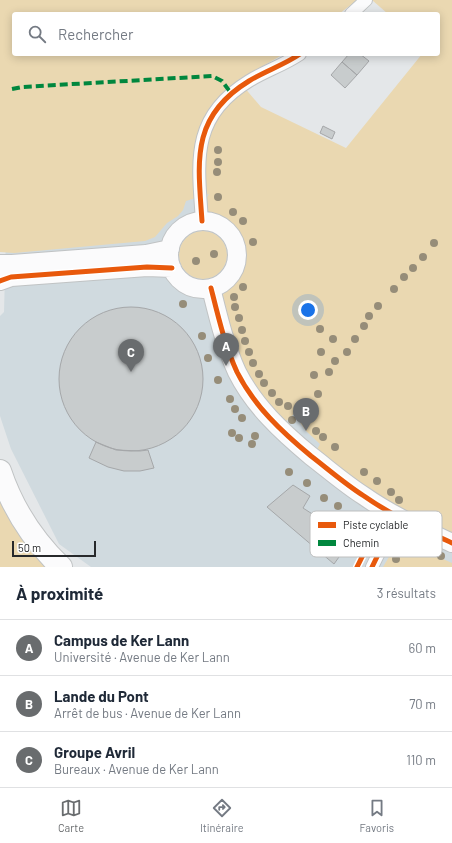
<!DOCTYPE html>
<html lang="fr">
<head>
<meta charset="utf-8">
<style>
	:root { --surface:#fff; --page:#f6f6f7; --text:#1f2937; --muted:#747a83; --line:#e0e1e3; --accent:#696c6e }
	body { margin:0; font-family:Barlow,sans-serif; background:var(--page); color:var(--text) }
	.scale { position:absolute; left:12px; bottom:10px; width:84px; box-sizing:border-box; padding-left:4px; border:2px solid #27292b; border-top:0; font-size:11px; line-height:14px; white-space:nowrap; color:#27292b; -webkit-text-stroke:3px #fff; paint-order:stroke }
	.you { position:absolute; left:308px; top:310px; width:14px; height:14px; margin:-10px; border:3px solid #fff; border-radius:50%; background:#1a73e8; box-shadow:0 0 0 6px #1a73e833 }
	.badge { display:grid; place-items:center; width:26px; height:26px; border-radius:50%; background:var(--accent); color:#fff; font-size:13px; font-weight:700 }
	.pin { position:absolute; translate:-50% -33px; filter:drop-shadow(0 1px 2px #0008) }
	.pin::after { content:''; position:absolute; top:21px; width:14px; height:12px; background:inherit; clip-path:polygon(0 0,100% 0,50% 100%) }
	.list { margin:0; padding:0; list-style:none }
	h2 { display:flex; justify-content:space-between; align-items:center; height:52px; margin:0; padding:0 16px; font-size:17px }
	h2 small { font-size:13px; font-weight:400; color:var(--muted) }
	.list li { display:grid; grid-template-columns:26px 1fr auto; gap:12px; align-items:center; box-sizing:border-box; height:56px; padding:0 16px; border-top:1px solid var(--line) }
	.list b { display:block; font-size:15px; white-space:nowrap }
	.list p { margin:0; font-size:13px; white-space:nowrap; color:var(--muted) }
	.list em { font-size:13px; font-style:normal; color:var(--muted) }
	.icon { flex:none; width:22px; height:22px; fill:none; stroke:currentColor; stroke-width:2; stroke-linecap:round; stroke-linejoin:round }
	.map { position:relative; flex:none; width:452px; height:567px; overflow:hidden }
	.search { position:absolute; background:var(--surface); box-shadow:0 2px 10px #0003; left:12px; right:12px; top:12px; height:44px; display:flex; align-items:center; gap:10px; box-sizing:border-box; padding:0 14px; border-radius:4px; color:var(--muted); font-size:15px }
	.sheet { height:220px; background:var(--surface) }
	nav { display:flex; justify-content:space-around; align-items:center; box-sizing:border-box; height:56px; border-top:1px solid var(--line); background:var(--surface); font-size:11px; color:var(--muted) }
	nav a { display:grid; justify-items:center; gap:2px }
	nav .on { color:var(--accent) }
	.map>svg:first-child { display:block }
	.built { fill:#d0dadf }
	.green { fill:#ead8b1 }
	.building { fill:#c8cccd; stroke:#a5a7a9 }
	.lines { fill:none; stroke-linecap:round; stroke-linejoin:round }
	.street-casing { stroke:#c0c3c4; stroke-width:14 }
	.secondary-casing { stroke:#c0c3c4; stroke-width:20 }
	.highway-casing { stroke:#c0c3c4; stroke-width:24 }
	.street { stroke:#fbfbfc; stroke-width:12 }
	.secondary { stroke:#fbfbfc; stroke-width:18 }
	.highway { stroke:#fbfbfc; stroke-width:22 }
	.quiet { stroke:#00873e; stroke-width:4; stroke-dasharray:8 4; stroke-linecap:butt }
	.cycleway-casing { stroke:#fff; stroke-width:8 }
	.cycleway { stroke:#e8590c; stroke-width:5 }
	.tree { fill:#968d79 }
	.key { fill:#fff; stroke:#bebfbf; stroke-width:1 }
	.key-label { font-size:11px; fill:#27292b }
</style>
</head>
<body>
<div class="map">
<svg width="452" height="567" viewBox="0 0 452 567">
	<rect width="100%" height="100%" fill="#e4e7e9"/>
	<!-- built -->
	<path class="built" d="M 172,162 L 452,190 L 452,567 L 91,567 L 59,544 L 11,449 L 0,416 L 0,316 L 4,312 L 6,236 Z"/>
	<!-- green -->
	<path class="green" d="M 0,0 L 357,0 L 339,14 L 14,14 L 14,54 L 284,54 L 238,80 L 261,107 L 346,148 L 422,54 L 438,54 L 438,14 L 388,14 L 372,0 L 452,0 L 452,537 L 409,517 L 315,453 L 320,444 L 306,431 L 294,414 L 283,424 L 269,411 L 238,361 L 221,299 C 227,285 241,273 241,257 C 241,246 235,235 228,226 C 219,216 196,212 209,194 L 186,201 L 183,210 L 178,216 L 167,223 L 155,237 L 145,241 L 14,253 L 0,252 Z
		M179 255a24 24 0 1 1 48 0a24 24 0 1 1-48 0Z
		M 0,498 L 49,567 L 0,567 Z
		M 396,545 L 411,552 L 414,546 L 452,563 L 452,567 L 383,567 Z"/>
	<!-- building -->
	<path class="building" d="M 349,54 L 360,54 L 369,61 L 357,75 L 342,62 Z
		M 342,62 L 357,75 L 345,88 L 331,75 Z
		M 323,126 L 335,132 L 332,139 L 320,133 Z
		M59 379a72 72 0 1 1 144 0a72 72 0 1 1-144 0Z
		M 96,442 L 116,450 L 140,451 L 148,450 L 154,468 L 140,471 L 124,471 L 108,467 L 89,458 Z
		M 293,485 L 310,496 L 303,508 L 317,517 L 321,513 L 354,536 L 334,564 L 267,507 Z"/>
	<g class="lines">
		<!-- street casing -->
		<g class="street-casing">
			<path id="street" d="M 351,14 L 366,0
				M 202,221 C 198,162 190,117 249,81 C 265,71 284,65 300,54
				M 372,567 L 397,516"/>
		</g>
		<!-- secondary casing -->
		<g class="secondary-casing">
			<path id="secondary" d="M169 255a34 34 0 1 1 68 0a34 34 0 1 1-68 0Z
				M 0,264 L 12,264 L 146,254 L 170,249
				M 0,281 L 11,277 L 147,267 L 172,268
				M 211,288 C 218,316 225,346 237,372 C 254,406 282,432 311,456 C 328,469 345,484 364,496 C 391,515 422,529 452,543"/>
		</g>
		<!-- highway casing -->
		<g class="highway-casing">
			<path id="highway" d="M 0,471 C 12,507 33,540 61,567"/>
		</g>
		<!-- street -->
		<use href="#street" class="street"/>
		<!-- secondary -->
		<use href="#secondary" class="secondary"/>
		<!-- highway -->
		<use href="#highway" class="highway"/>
		<!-- quiet -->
		<path class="quiet" d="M 12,89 L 22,87 L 212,76 L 222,81 L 231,93"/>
		<!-- cycleway casing -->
		<g class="cycleway-casing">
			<path id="cycleway" d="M 202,221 C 198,162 190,117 249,81 C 265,71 284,65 300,54
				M 0,281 L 11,277 L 147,267 L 172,268
				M 211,288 C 218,316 225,346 237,372 C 254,406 282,432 311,456 C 328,469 345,484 364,496 C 391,515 422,529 452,543
				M 357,567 L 380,521
				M 372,567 L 397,516"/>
		</g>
		<!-- cycleway -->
		<use href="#cycleway" class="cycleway"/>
	</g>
	<!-- trees -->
	<g class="tree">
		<circle cx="218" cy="150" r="4"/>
		<circle cx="218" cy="162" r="4"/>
		<circle cx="217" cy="172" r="4"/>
		<circle cx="218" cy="197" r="4"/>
		<circle cx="233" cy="212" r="4"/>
		<circle cx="243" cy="221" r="4"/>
		<circle cx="253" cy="242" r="4"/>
		<circle cx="434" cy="243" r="4"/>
		<circle cx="214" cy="254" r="4"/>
		<circle cx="423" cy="257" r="4"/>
		<circle cx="196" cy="261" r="4"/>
		<circle cx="413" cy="268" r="4"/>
		<circle cx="404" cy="277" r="4"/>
		<circle cx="243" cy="287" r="4"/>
		<circle cx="394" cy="289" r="4"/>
		<circle cx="234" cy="297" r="4"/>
		<circle cx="183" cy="304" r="4"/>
		<circle cx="378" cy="306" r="4"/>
		<circle cx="235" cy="307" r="4"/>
		<circle cx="369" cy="316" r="4"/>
		<circle cx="239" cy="318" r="4"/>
		<circle cx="364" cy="326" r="4"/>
		<circle cx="320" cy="329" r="4"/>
		<circle cx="242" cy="330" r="4"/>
		<circle cx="202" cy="336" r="4"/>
		<circle cx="333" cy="339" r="4"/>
		<circle cx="355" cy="339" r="4"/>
		<circle cx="245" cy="341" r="4"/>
		<circle cx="249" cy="352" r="4"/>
		<circle cx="321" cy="352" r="4"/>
		<circle cx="347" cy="352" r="4"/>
		<circle cx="208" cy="358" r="4"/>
		<circle cx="335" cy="361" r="4"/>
		<circle cx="253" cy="363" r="4"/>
		<circle cx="329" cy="372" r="4"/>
		<circle cx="259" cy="374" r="4"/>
		<circle cx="314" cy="375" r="4"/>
		<circle cx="218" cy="380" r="4"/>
		<circle cx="264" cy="383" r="4"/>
		<circle cx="272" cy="393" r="4"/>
		<circle cx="318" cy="394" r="4"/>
		<circle cx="230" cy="399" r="4"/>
		<circle cx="279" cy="402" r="4"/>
		<circle cx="304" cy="404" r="4"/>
		<circle cx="288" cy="406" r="4"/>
		<circle cx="235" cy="409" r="4"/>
		<circle cx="242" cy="418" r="4"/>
		<circle cx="305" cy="419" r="4"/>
		<circle cx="292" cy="420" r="4"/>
		<circle cx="316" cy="431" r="4"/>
		<circle cx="232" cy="433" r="4"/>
		<circle cx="255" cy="436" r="4"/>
		<circle cx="323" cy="437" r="4"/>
		<circle cx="239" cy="438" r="4"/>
		<circle cx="252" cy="444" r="4"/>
		<circle cx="335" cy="447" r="4"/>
		<circle cx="289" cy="472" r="4"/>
		<circle cx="364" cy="472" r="4"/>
		<circle cx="377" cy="481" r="4"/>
		<circle cx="307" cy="483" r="4"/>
		<circle cx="391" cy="492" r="4"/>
		<circle cx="324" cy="498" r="4"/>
		<circle cx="399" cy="500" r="4"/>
		<circle cx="338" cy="506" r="4"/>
		<circle cx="441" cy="556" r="4"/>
		<circle cx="396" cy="559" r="4"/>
	</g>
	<!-- legend -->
	<rect x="310" y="511" width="132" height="46" rx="6" class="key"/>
	<rect x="318" y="522" width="18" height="6" fill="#e8590c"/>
	<rect x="318" y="540" width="18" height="6" fill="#00873e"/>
	<g class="key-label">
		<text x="343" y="529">Piste cyclable</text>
		<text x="343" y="547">Chemin</text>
	</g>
</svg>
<div class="scale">50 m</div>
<div class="you"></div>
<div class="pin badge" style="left:226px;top:366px">A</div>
<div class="pin badge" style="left:306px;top:431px">B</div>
<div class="pin badge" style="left:131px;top:372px">C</div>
<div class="search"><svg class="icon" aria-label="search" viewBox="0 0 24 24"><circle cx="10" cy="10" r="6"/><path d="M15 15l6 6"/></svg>Rechercher</div>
</div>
<section class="sheet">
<h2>À proximité<small>3 résultats</small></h2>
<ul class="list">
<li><span class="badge">A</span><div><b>Campus de Ker Lann</b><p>Université · Avenue de Ker Lann</p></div><em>60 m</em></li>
<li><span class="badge">B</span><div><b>Lande du Pont</b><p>Arrêt de bus · Avenue de Ker Lann</p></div><em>70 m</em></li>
<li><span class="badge">C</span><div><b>Groupe Avril</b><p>Bureaux · Avenue de Ker Lann</p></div><em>110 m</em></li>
</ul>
</section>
<nav>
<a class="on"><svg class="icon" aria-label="map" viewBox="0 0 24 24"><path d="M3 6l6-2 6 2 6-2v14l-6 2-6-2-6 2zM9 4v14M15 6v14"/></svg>Carte</a>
<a><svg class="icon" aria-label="directions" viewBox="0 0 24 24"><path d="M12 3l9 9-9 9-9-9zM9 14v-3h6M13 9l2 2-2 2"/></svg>Itinéraire</a>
<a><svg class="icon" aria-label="saved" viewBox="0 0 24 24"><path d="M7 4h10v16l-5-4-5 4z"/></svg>Favoris</a>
</nav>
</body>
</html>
